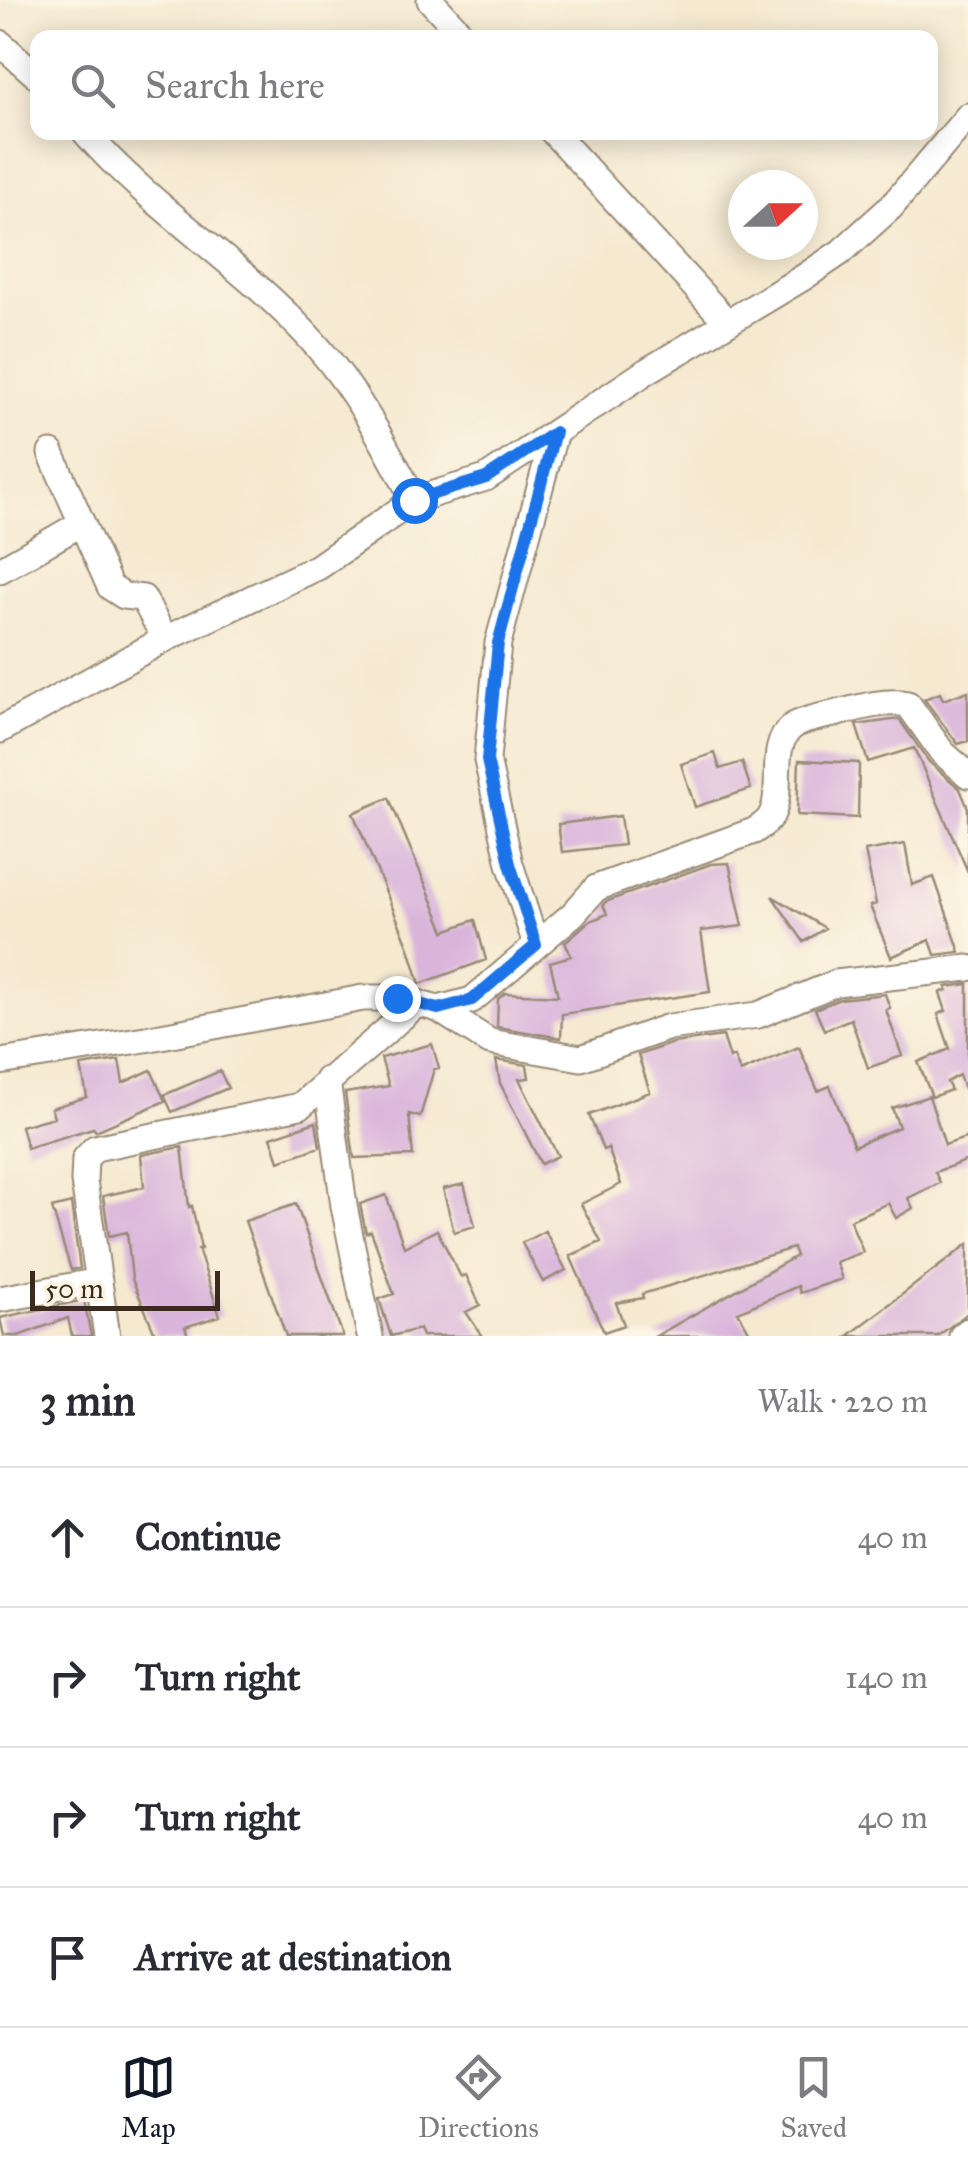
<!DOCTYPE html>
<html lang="en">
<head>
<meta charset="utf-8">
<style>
	:root { --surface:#fff; --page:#f7f7f7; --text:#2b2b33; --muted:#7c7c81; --line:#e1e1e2; --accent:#111827 }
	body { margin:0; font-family:"IM FELL Great Primer",serif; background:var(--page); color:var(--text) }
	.compass { position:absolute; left:728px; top:170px; width:90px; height:90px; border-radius:50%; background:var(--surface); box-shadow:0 5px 25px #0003; rotate:69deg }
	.scale { position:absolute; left:30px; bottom:25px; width:190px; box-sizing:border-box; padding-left:10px; border:5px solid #3b2a1e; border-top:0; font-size:28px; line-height:35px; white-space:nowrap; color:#3b2a1e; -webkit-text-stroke:8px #fcf5e5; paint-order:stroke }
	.stop { position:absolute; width:30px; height:30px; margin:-22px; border:8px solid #1a73e8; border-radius:50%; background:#fff }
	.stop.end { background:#1a73e8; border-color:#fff; box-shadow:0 2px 10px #0008 }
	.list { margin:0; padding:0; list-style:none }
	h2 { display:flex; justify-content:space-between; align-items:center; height:130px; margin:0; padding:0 40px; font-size:42px }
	h2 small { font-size:32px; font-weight:400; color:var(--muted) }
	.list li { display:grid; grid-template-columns:65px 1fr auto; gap:30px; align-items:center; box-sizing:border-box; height:140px; padding:0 40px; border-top:2px solid var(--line) }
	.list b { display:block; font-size:38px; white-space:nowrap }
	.list em { font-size:32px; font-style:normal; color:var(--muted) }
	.icon { flex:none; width:55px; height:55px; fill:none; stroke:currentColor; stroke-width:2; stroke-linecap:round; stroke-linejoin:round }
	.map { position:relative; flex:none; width:968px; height:1336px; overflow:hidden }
	.search { position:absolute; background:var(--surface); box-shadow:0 5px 25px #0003; left:30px; right:30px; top:30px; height:110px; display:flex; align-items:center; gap:25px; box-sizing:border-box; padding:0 35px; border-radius:20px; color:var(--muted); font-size:38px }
	.sheet { height:690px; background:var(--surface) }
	nav { display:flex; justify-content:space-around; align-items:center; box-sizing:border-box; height:140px; border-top:2px solid var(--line); background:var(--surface); font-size:28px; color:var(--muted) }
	nav a { display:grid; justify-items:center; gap:5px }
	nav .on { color:var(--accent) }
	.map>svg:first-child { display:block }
	.building { fill:#d9b4db }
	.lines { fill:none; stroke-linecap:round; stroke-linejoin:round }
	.minor-casing { stroke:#988a77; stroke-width:29 }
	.minor { stroke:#fff; stroke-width:25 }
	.route { stroke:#1a73e8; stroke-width:12 }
</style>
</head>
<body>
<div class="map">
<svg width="968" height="1336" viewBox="0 0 968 1336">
	<rect width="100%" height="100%" fill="#fcf5e5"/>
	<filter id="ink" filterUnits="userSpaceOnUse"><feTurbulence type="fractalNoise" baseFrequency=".01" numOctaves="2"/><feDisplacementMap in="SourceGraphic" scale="20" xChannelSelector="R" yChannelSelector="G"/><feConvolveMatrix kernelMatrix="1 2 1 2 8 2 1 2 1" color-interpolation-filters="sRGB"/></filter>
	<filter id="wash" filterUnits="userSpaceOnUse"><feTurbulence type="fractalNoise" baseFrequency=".0048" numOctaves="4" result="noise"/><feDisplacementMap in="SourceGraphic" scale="40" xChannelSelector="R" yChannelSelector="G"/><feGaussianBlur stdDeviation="2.25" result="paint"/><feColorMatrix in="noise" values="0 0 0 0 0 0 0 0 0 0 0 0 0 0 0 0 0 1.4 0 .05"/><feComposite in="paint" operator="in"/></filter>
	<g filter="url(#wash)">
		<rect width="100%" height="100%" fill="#f5e9d0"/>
		<g id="blocks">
			<!-- building -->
			<path class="building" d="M 968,691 L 968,741 L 958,744 L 924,699 L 940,693 L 943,700 Z
				M 899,719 L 929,762 L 960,789 L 968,808 L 968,872 L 914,748 L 868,762 L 856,725 Z
				M 715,753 L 720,769 L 742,762 L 751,789 L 695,807 L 681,764 Z
				M 799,760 L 859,763 L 858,818 L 797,815 Z
				M 389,798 L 445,931 L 475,920 L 486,960 L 420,984 L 408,945 L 353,813 Z
				M 620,816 L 624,845 L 562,852 L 558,824 Z
				M 905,844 L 912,885 L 934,877 L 960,952 L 935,955 L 930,940 L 891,957 L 870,906 L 876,904 L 865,851 Z
				M 729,863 L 743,926 L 701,931 L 710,992 L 562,1014 L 561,1038 L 497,1027 L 498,999 L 505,993 L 558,996 L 550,962 L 571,956 L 565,942 L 588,922 L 607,914 L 603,905 L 605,902 L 711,864 Z
				M 772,896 L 825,928 L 804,942 Z
				M 968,984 L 968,1090 L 965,1091 L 959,1075 L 947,1082 L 951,1090 L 932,1097 L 918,1062 L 950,1049 L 938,1014 L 946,1011 L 940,993 L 947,990 L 946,987 Z
				M 885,994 L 890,1008 L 886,1010 L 902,1056 L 868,1068 L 851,1019 L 824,1030 L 815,1009 L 840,999 Z
				M 723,1036 L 730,1058 L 734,1056 L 740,1072 L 799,1047 L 818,1091 L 830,1086 L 854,1146 L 899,1127 L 892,1108 L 929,1096 L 945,1145 L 968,1137 L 968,1160 L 935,1172 L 940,1183 L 908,1198 L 913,1208 L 896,1218 L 888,1203 L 850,1220 L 863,1252 L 836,1262 L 842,1279 L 800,1293 L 798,1286 L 738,1312 L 752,1336 L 656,1336 L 796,1256 L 793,1248 L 642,1294 L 643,1298 L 616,1303 L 624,1325 L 604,1332 L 570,1256 L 601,1242 L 581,1204 L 621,1184 L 608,1148 L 603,1150 L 589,1115 L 650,1092 L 638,1055 L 673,1043 Z
				M 432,1044 L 439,1068 L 434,1069 L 420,1117 L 409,1114 L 413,1156 L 354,1158 L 345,1093 L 389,1086 L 381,1058 Z
				M 119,1060 L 123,1083 L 151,1070 L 165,1101 L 96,1131 L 93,1128 L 27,1148 L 21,1126 L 54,1117 L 51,1108 L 87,1097 L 81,1066 Z
				M 496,1060 L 527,1065 L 529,1078 L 519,1079 L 558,1156 L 541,1164 L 500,1083 Z
				M 220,1071 L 228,1088 L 172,1112 L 164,1095 Z
				M 316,1122 L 320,1147 L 279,1161 L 271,1137 Z
				M 182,1147 L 189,1207 L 192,1206 L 201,1249 L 198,1249 L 220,1316 L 185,1327 L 188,1336 L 156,1336 L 132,1279 L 127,1232 L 109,1236 L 103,1196 L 144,1187 L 141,1155 Z
				M 464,1184 L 475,1226 L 454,1232 L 443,1189 Z
				M 386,1195 L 404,1247 L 437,1230 L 461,1277 L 466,1275 L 480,1305 L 466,1312 L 482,1336 L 422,1336 L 419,1329 L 391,1336 L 379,1299 L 394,1294 L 371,1231 L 366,1233 L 360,1204 Z
				M 71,1203 L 80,1268 L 71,1270 L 52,1208 Z
				M 296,1204 L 343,1336 L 286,1336 L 245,1221 Z
				M 545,1231 L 566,1270 L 543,1282 L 522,1243 Z
				M 968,1244 L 968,1313 L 938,1336 L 848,1336 Z
				M 84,1300 L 91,1336 L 72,1336 L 68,1318 L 18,1336 L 4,1336 L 0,1318 Z"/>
		</g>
	</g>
	<g filter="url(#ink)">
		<use href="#blocks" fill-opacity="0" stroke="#988a77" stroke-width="2.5"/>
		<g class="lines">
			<!-- minor casing -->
			<g class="minor-casing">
				<path id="minor" d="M 430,0 L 465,38
					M 0,43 L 38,77
					M 85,132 C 154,212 247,266 316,345 C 357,391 386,447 414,500
					M 553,132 L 727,322
					M 51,453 L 110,587 L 124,596 L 143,598 L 165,639
					M 0,570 L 82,523
					M 0,730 L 165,639 L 318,567 L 414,500 L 486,478 L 647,371 L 804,277 L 841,252 L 891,207 L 968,116
					M 536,945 L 510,864 L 487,760 L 498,643 L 555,432
					M 438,1009 L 490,1042 L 581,1058 L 669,1027 L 758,1015 L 836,983 L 968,968
					M 0,1062 L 145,1039 L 363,998 L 397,998 L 438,1009 L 472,1000 L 573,914 L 596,888 L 754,831 C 760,827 768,822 771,816 C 785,790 767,746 793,726 C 804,719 825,716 838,713 C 861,707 884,700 908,704 L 942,752 L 968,775
					M 327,1080 L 344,1206 L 370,1336
					M 0,1299 L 99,1281
					M 107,1336 L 84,1181 L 85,1159 L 95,1148 L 300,1106 L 418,1003
					M 962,1336 L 968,1331"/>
			</g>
			<!-- minor -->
			<use href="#minor" class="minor"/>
		</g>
	</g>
	<g class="lines" filter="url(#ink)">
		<!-- route -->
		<path class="route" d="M 397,998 L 438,1009 L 472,1000 L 536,945 L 510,864 L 487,760 L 498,643 L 555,432 L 486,478 L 414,500"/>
	</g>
</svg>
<svg class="compass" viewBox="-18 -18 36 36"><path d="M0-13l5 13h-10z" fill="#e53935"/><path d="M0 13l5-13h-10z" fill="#7c7c81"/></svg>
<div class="scale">50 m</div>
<div class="stop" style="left:414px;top:500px"></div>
<div class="stop end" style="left:397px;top:998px"></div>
<div class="search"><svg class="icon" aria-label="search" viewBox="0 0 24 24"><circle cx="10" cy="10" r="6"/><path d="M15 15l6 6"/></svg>Search here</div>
</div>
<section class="sheet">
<h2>3 min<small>Walk · 220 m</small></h2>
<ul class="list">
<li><svg class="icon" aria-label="ahead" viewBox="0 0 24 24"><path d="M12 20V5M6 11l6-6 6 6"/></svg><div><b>Continue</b></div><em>40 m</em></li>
<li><svg class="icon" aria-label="right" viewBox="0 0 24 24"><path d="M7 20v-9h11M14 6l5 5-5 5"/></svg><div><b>Turn right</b></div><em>140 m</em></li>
<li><svg class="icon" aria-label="right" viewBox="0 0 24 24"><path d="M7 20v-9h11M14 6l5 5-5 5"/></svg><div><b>Turn right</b></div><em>40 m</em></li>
<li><svg class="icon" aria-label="arrive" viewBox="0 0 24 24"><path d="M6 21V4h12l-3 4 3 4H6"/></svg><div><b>Arrive at destination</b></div></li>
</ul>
</section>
<nav>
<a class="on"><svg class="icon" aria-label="map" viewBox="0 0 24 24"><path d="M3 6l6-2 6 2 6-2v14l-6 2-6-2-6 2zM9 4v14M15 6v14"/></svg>Map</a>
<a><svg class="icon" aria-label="directions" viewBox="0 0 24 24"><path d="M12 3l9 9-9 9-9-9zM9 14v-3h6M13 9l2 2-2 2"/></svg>Directions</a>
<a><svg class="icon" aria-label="saved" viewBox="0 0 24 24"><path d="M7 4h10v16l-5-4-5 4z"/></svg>Saved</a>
</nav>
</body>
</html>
